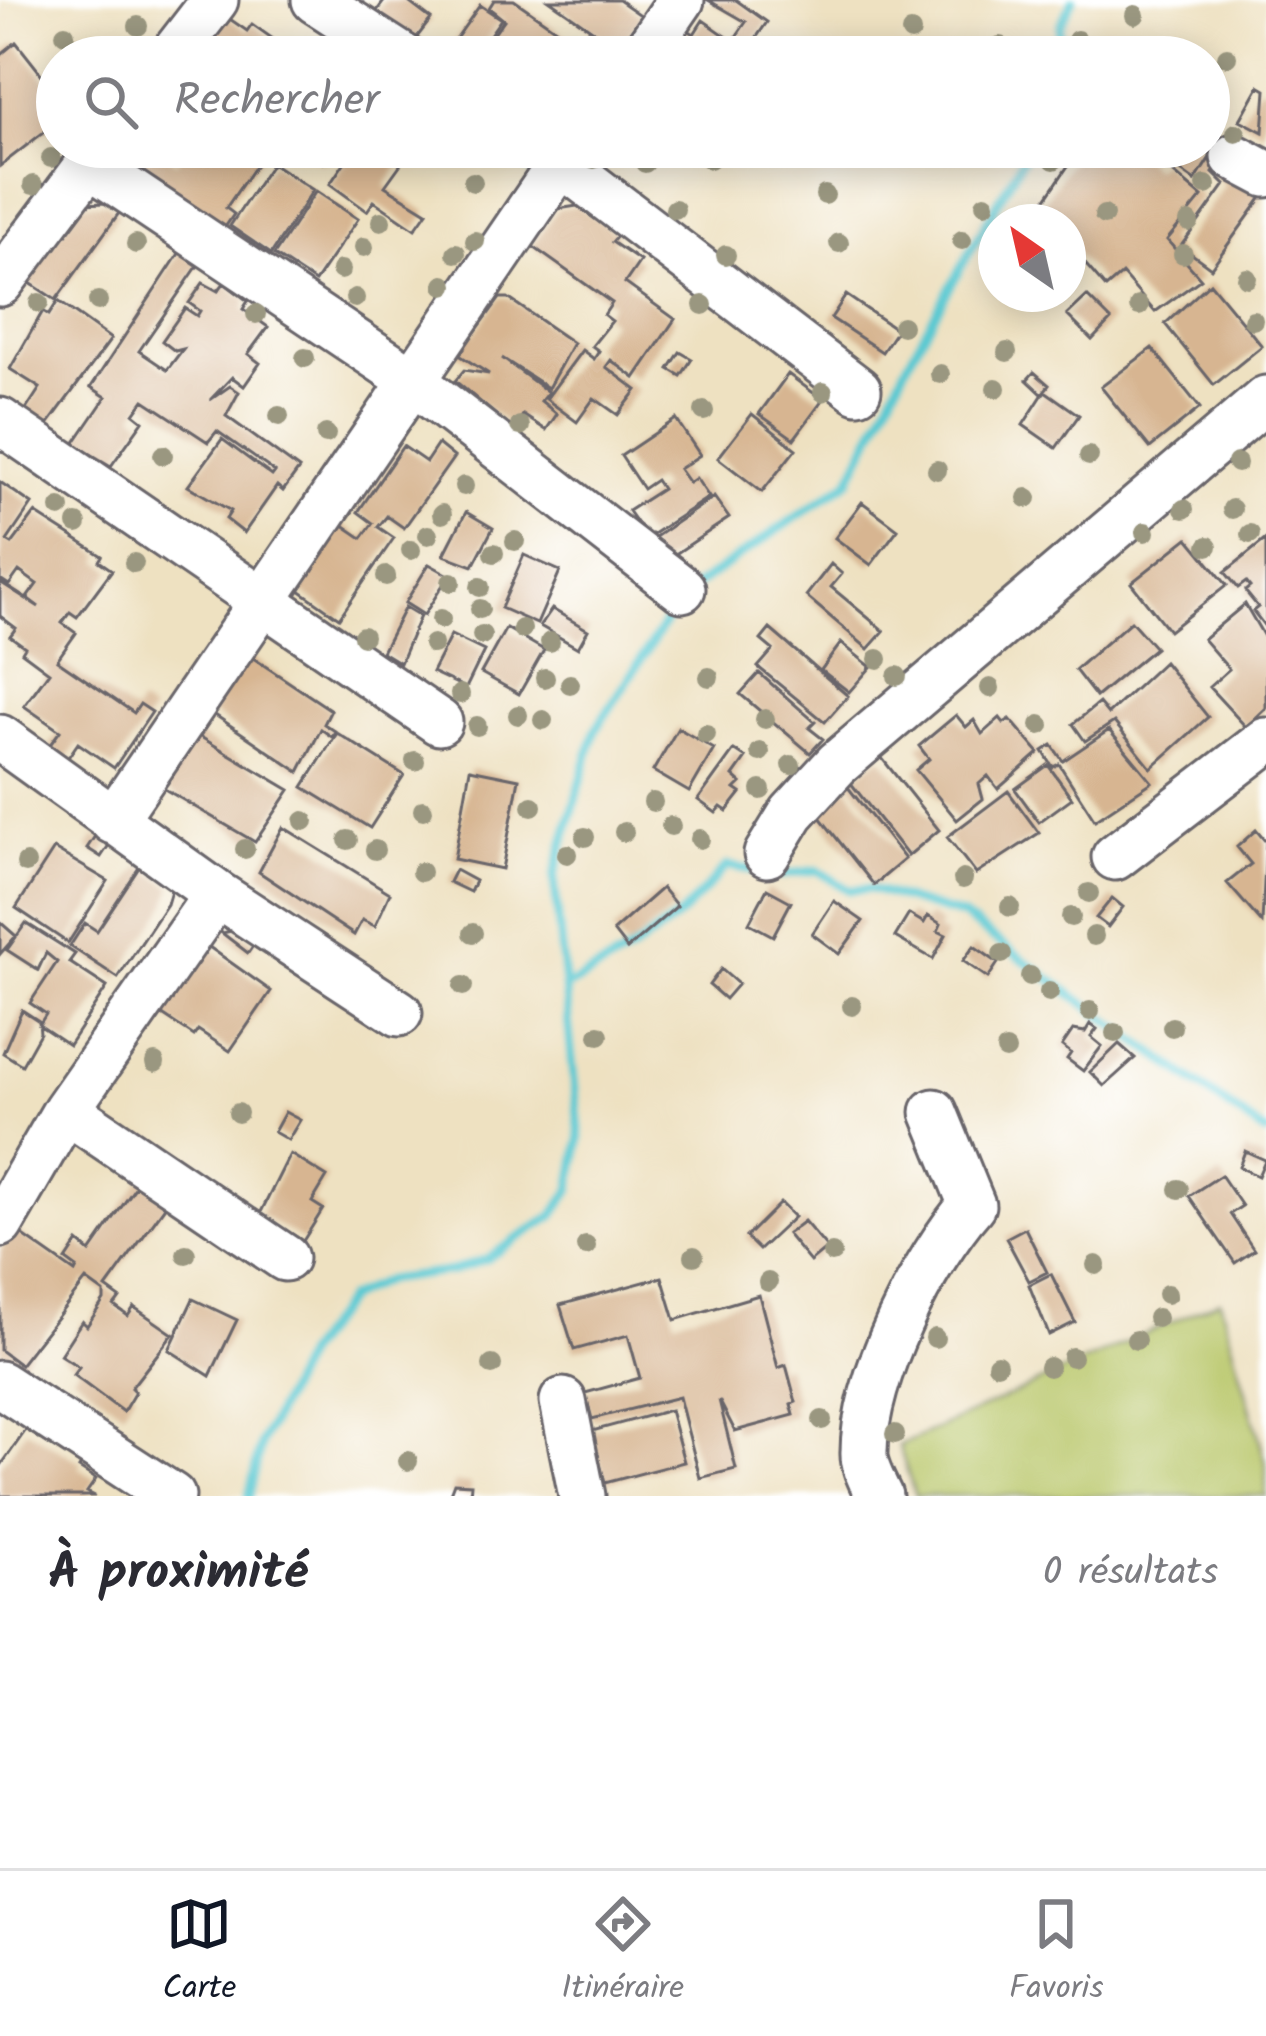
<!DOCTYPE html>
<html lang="fr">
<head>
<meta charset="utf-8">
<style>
	:root { --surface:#fff; --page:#f7f7f7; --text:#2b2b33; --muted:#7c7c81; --line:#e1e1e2; --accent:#111827 }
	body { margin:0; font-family:Kalam,sans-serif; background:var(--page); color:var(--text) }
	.compass { position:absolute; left:978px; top:204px; width:108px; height:108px; border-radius:50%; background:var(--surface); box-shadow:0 6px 30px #0003; rotate:326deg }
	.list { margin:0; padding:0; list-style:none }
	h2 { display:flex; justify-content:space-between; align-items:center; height:156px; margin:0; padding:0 48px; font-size:51px }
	h2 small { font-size:39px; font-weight:400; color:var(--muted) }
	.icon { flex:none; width:66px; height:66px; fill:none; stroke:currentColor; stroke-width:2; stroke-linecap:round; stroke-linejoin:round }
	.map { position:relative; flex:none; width:1266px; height:1496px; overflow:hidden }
	.search { position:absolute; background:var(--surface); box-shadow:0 6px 30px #0003; left:36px; right:36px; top:36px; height:132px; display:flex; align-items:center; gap:30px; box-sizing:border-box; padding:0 42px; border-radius:66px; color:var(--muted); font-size:45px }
	.sheet { height:372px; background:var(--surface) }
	nav { display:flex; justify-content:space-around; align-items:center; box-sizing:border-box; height:168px; border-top:3px solid var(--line); background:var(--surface); font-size:33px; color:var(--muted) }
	nav a { display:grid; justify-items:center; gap:6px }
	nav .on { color:var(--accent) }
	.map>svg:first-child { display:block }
	.pitch { fill:#b8c668; stroke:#6d7452; stroke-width:3 }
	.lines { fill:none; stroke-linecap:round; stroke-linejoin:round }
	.stream { stroke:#5cc9d2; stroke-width:9 }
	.building { fill:#d7b591 }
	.minor-casing { stroke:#69656a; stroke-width:51 }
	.minor { stroke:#fff; stroke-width:45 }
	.tree { fill:#9a9780 }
</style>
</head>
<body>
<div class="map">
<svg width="1266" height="1496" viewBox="0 0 1266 1496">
	<rect width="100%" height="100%" fill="#fff"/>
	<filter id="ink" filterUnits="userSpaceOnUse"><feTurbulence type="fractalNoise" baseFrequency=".00833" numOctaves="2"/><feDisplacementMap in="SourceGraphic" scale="24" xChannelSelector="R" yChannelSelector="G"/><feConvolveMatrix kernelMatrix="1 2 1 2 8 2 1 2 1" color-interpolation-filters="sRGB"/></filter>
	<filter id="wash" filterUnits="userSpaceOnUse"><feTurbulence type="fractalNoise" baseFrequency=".004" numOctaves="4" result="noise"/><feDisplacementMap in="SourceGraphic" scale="48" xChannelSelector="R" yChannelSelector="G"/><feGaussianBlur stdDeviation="2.7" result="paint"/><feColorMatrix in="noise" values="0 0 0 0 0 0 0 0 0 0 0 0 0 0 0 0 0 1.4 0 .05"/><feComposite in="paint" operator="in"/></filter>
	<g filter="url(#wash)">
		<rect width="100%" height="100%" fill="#eee1c1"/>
		<!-- pitch -->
		<path class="pitch" d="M 1220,1300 L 1266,1463 L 1266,1496 L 915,1496 L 899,1446 Z"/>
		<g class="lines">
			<!-- stream -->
			<path class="stream" d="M 1058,57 L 1060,25 L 1073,0
				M 500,147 L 533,173
				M 693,588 L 849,481 L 910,358 L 1029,147
				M 567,987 L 633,950 L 683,913 L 727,866 L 783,875 L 817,870 L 849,890 L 870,889 L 962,916 L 1266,1133
				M 249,1496 L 261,1443 L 306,1353 L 348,1298 L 386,1280 L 453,1271 L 486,1259 L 553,1216 L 571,1189 L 580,1139 L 554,877 L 595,731 L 680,599"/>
		</g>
		<g id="blocks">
			<!-- building -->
			<path class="building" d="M 385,0 L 406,0 L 431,19 L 411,45 L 373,16 Z
				M 494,0 L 514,0 L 596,57 L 496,57 L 484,48 L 504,20 L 489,8 Z
				M 549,0 L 619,0 L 642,16 L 618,48 Z
				M 708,0 L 736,0 L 767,22 L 743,57 L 654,57 L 685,28 L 694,34 L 703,20 L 733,41 L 746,22 Z
				M 480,5 L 501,19 L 474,57 L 443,57 Z
				M 224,15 L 247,31 L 252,24 L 276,41 L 271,48 L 284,57 L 194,57 Z
				M 16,42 L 57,94 L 57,122 L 0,166 L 0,55 Z
				M 1259,86 L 1266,90 L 1263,132 L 1240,120 Z
				M 129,147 L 153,147 L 176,163 L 187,147 L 268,147 L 226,208 L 234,214 L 223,230 L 133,169 Z
				M 298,147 L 334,147 L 323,163 Z
				M 355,147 L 413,147 L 385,186 L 427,212 L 415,229 L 374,201 L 367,211 L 330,184 Z
				M 1072,147 L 1131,147 L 1154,168 L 1161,162 L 1202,197 L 1167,240 L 1201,279 L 1155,312 L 1122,274 L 1106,288 L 1068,244 L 1068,222 L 1050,222 L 1039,209 L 1074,157 Z
				M 1147,147 L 1209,147 L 1214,151 L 1195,181 Z
				M 272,163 L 313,190 L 271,254 L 230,226 Z
				M 1220,163 L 1263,196 L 1211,268 L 1181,246 L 1225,185 L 1213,173 Z
				M 316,191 L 358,219 L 315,282 L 274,255 Z
				M 107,203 L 119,213 L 56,300 L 27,281 L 81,204 Z
				M 577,206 L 618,235 L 612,242 L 640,261 L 625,283 L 675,319 L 635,378 L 611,360 L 606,367 L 637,390 L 618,415 L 594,398 L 577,422 L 546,399 L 582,350 L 594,359 L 599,351 L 592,346 L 612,321 L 604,315 L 612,303 L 532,246 L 558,209 Z
				M 180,252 L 199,264 L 139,351 L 167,370 L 183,349 L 175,351 L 162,341 L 185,308 L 197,316 L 200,311 L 189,303 L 203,283 L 218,291 L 224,283 L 248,301 L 243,309 L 268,327 L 248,354 L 260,363 L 244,386 L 232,377 L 210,400 L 230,386 L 239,392 L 226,416 L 299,469 L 283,491 L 277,486 L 244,533 L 226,519 L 231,511 L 188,486 L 222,439 L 272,476 L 275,472 L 217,431 L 208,442 L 144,400 L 134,414 L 143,421 L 111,466 L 74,444 L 106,397 L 91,387 Z
				M 1210,283 L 1262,346 L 1214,385 L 1165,324 Z
				M 846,295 L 897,330 L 882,352 L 831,318 Z
				M 1087,296 L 1111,320 L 1092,340 L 1067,315 Z
				M 500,298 L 508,298 L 573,343 L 548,388 L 502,358 L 548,392 L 541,401 L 557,414 L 546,430 L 523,415 L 513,429 L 455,381 L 464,370 L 489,374 L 450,349 L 464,328 L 473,335 Z
				M 58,301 L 111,339 L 47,426 L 25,411 L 40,388 L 10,369 L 43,311 L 49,315 Z
				M 1152,348 L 1200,408 L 1150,448 L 1101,387 Z
				M 680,352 L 692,359 L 681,376 L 669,369 Z
				M 1034,372 L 1049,385 L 1042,394 L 1027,380 Z
				M 788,374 L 823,400 L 794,439 L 759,414 Z
				M 1045,391 L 1079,415 L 1056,448 L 1023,425 Z
				M 752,414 L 796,449 L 762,492 L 718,458 Z
				M 676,419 L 700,455 L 679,469 L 689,483 L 696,478 L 709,497 L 647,538 L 628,511 L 662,489 L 656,480 L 643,489 L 621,456 Z
				M 438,444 L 454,457 L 404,528 L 387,516 L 378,527 L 394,538 L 339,618 L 289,583 L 327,514 L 362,538 L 373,523 L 358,512 L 403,446 L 426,462 Z
				M 0,482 L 32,504 L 7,541 L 12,544 L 35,513 L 102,556 L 99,561 L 112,570 L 77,617 L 70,612 L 62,623 L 76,633 L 57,660 L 134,713 L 140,704 L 152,712 L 114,768 L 78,743 L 67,759 L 49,746 L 60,731 L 24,706 L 49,672 L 22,652 L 25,647 L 10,636 L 16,628 L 0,616 L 0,582 L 39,607 L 27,598 L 37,584 L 19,571 L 9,585 L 0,579 Z
				M 714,497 L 729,518 L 659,565 L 645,544 Z
				M 862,502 L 898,529 L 871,565 L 835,538 Z
				M 466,512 L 493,528 L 473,566 L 444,555 Z
				M 1188,538 L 1227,585 L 1169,631 L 1131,583 Z
				M 1266,539 L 1266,628 L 1253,611 L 1258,607 L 1245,591 L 1250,587 L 1246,582 L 1238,588 L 1225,572 Z
				M 524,555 L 560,571 L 537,624 L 501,608 Z
				M 429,564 L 449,575 L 424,615 L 405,603 Z
				M 831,564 L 842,574 L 831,587 L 884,631 L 868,649 L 806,596 Z
				M 1245,604 L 1266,640 L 1266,708 L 1246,727 L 1209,687 L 1229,669 L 1203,639 Z
				M 405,607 L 420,616 L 400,663 L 382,652 Z
				M 552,609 L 588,630 L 578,648 L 540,626 Z
				M 1131,621 L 1155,648 L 1096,697 L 1075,670 Z
				M 506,628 L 544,650 L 519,694 L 481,673 Z
				M 770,629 L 848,696 L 825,722 L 758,667 L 773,650 L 761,640 Z
				M 451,635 L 484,651 L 466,688 L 432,672 Z
				M 841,643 L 871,667 L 849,692 L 821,670 Z
				M 244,652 L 331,710 L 324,724 L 335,731 L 332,737 L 321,729 L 299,772 L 212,713 Z
				M 1164,662 L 1208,717 L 1151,768 L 1114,722 L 1085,741 L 1073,724 L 1099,703 L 1108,714 Z
				M 759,673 L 815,722 L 809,728 L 823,739 L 810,753 L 740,694 Z
				M 956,715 L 966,727 L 974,720 L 982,734 L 1000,718 L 1004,723 L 1010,719 L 1039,753 L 998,789 L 988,776 L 979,784 L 983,799 L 957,820 L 916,770 L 929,759 L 919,746 Z
				M 678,728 L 714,749 L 689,792 L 653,771 Z
				M 1109,730 L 1152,782 L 1095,820 L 1059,764 L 1053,767 L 1043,751 L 1052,745 L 1063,761 Z
				M 192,732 L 290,790 L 255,842 L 161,787 Z
				M 337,733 L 404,775 L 370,828 L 303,787 Z
				M 734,750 L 746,758 L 733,776 L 741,783 L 735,789 L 741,793 L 727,811 L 721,807 L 716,813 L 698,800 Z
				M 881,757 L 939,830 L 908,856 L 850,782 Z
				M 1048,765 L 1072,798 L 1039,822 L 1015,789 Z
				M 470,769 L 519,779 L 502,869 L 454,859 Z
				M 847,786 L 905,859 L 874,885 L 815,811 Z
				M 1008,791 L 1039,833 L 976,874 L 947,837 Z
				M 283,827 L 390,893 L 375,926 L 362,920 L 354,935 L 259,872 Z
				M 1256,830 L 1266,842 L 1262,923 L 1227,883 L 1251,864 L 1237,847 Z
				M 95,836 L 109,845 L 101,857 L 87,848 Z
				M 54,849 L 108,881 L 68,943 L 16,908 Z
				M 140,866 L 172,887 L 167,904 L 118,978 L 70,946 L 85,923 L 97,931 Z
				M 455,870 L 475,881 L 470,892 L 449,882 Z
				M 662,888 L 677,906 L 627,949 L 613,931 Z
				M 767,889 L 791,902 L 773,936 L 749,923 Z
				M 1112,898 L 1123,907 L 1108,927 L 1096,918 Z
				M 834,901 L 863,921 L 839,954 L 812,934 Z
				M 909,914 L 924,923 L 928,916 L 941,924 L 938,931 L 946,935 L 933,959 L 895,937 Z
				M 0,922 L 16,936 L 0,954 Z
				M 26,923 L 75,954 L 69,962 L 107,987 L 69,1045 L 39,1025 L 46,1014 L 30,1003 L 57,962 L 46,953 L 38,970 L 7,950 Z
				M 236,930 L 255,943 L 248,953 L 222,933 Z
				M 195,937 L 271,991 L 230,1051 L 198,1030 L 194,1036 L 149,1006 Z
				M 974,946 L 998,963 L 988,978 L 963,961 Z
				M 721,969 L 738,984 L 725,999 L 709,985 Z
				M 22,1010 L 39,1021 L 40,1033 L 22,1065 L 3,1053 Z
				M 1090,1024 L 1097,1029 L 1091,1037 L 1102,1046 L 1083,1071 L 1067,1059 L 1071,1053 L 1062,1046 L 1073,1030 L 1085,1032 Z
				M 1119,1044 L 1135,1058 L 1104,1086 L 1090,1072 Z
				M 285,1112 L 300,1120 L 288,1140 L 274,1132 Z
				M 1245,1151 L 1265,1160 L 1258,1176 L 1239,1167 Z
				M 290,1154 L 327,1177 L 312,1202 L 323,1209 L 303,1241 L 260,1214 Z
				M 1221,1175 L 1242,1206 L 1230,1214 L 1254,1250 L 1235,1263 L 1189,1196 Z
				M 141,1179 L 169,1201 L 106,1288 L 120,1298 L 114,1306 L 128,1316 L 134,1307 L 173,1334 L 131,1388 L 135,1392 L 123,1412 L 73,1375 L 79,1367 L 60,1355 L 82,1321 L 87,1326 L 104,1300 L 104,1293 L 86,1280 L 20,1365 L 0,1350 L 0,1251 L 15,1230 L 75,1272 L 77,1268 L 66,1260 L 78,1242 L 90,1252 Z
				M 780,1203 L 794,1217 L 759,1250 L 746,1237 Z
				M 804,1221 L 827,1248 L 810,1262 L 787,1234 Z
				M 1025,1228 L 1047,1272 L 1029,1281 L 1006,1238 Z
				M 1051,1274 L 1075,1322 L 1049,1335 L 1029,1285 Z
				M 662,1277 L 675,1320 L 759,1295 L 778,1368 L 786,1365 L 796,1402 L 791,1404 L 794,1415 L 735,1431 L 719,1400 L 736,1469 L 700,1478 L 679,1397 L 592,1419 L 585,1393 L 640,1378 L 628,1335 L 574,1350 L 560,1305 Z
				M 193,1299 L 237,1320 L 210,1376 L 169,1350 Z
				M 670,1410 L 684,1462 L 605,1483 L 592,1431 Z
				M 26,1430 L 82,1463 L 79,1468 L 96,1479 L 87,1492 L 95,1496 L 0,1496 L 0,1467 Z
				M 454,1483 L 471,1484 L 470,1496 L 449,1496 Z"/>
		</g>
	</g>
	<g filter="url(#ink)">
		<use href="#blocks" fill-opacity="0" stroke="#69656a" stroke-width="3"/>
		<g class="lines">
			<!-- minor casing -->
			<g class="minor-casing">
				<path id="minor" d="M 315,0 L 403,57
					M 171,57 L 215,0
					M 642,57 L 681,0
					M 540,147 L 858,390
					M 1234,157 L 1266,174
					M 89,164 L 409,378 L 682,589
					M 0,283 L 102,147
					M 0,421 L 439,722
					M 0,738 L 217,894 L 399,1013
					M 113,821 L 572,147
					M 767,854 L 792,813 L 837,764 L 1266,399
					M 1115,857 L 1266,741
					M 66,1110 L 285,1258
					M 0,1224 L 66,1110 L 217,894
					M 0,1384 L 172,1496
					M 563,1401 L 582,1496
					M 879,1496 C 873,1483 863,1466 864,1452 C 864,1378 924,1259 972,1205 L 934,1112"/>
			</g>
			<!-- minor -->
			<use href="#minor" class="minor"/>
		</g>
		<!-- trees -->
		<g class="tree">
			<circle cx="1135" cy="15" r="10"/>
			<circle cx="138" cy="26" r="10"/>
			<circle cx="911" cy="32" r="10"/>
			<circle cx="65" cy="34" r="10"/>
			<circle cx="1077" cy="40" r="10"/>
			<circle cx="593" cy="45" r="10"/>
			<circle cx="1000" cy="46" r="10"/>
			<circle cx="1227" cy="57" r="10"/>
			<circle cx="1236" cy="133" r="10"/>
			<circle cx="51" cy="158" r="10"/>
			<circle cx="594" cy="159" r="10"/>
			<circle cx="710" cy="159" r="10"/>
			<circle cx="1054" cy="160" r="10"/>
			<circle cx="645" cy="163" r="10"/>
			<circle cx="473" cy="182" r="10"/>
			<circle cx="33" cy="185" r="10"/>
			<circle cx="1206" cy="185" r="10"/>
			<circle cx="825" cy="195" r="10"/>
			<circle cx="985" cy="204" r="10"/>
			<circle cx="675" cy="209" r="10"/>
			<circle cx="1104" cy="215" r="10"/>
			<circle cx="381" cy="221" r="10"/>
			<circle cx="1189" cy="222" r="10"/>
			<circle cx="962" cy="240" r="10"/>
			<circle cx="475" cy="241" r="10"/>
			<circle cx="839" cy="243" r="10"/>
			<circle cx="136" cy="244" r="10"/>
			<circle cx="364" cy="247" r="10"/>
			<circle cx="456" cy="253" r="10"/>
			<circle cx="1183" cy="254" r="10"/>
			<circle cx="726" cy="255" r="10"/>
			<circle cx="341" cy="270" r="10"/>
			<circle cx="1247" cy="278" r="10"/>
			<circle cx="444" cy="285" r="10"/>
			<circle cx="355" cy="298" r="10"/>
			<circle cx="98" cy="301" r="10"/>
			<circle cx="39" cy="303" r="10"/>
			<circle cx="703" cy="305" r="10"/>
			<circle cx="1139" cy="306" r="10"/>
			<circle cx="256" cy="314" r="10"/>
			<circle cx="1253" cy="320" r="10"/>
			<circle cx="902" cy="326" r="10"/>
			<circle cx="1007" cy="352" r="10"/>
			<circle cx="305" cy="358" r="10"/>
			<circle cx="940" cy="374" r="10"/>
			<circle cx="996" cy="388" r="10"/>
			<circle cx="823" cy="392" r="10"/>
			<circle cx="704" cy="411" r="10"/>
			<circle cx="279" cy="416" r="10"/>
			<circle cx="520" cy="426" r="10"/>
			<circle cx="326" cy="434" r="10"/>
			<circle cx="163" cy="455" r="10"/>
			<circle cx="1089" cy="456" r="10"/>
			<circle cx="1237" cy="463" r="10"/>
			<circle cx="937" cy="470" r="10"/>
			<circle cx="464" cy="486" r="10"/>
			<circle cx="1027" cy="498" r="10"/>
			<circle cx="60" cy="508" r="10"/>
			<circle cx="1184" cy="509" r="10"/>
			<circle cx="1232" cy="509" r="10"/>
			<circle cx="442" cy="514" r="10"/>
			<circle cx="77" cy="524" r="10"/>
			<circle cx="1145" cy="532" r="10"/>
			<circle cx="1250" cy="534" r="10"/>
			<circle cx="428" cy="535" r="10"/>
			<circle cx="515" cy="541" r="10"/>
			<circle cx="1208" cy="546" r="10"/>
			<circle cx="411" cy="550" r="10"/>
			<circle cx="494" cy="553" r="10"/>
			<circle cx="134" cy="563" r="10"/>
			<circle cx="386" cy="576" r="10"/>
			<circle cx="451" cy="582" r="10"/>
			<circle cx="480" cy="587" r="10"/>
			<circle cx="480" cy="609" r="10"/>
			<circle cx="441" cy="619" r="10"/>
			<circle cx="522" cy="629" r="10"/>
			<circle cx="482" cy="635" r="10"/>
			<circle cx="363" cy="636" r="10"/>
			<circle cx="550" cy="642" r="10"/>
			<circle cx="433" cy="644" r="10"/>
			<circle cx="878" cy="659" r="10"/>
			<circle cx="897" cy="676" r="10"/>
			<circle cx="709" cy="677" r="10"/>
			<circle cx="545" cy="678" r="10"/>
			<circle cx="570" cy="684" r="10"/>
			<circle cx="990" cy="688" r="10"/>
			<circle cx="460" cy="694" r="10"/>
			<circle cx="518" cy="715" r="10"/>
			<circle cx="765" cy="719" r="10"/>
			<circle cx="543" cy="720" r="10"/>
			<circle cx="1040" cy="725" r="10"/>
			<circle cx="477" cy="726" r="10"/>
			<circle cx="706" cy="734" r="10"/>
			<circle cx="760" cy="752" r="10"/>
			<circle cx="415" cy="761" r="10"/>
			<circle cx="791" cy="765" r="10"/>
			<circle cx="761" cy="790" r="10"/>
			<circle cx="653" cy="802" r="10"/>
			<circle cx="532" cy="806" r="10"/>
			<circle cx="423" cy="810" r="10"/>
			<circle cx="304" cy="821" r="10"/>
			<circle cx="671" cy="826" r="10"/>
			<circle cx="624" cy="832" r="10"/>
			<circle cx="585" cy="837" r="10"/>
			<circle cx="700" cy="839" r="10"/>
			<circle cx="348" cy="840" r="10"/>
			<circle cx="245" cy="849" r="10"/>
			<circle cx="375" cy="850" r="10"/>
			<circle cx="567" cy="854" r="10"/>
			<circle cx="26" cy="863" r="10"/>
			<circle cx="421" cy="872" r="10"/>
			<circle cx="963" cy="879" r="10"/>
			<circle cx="1089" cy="893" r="10"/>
			<circle cx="1010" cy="907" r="10"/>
			<circle cx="1071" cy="917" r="10"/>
			<circle cx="473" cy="933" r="10"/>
			<circle cx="1094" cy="936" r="10"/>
			<circle cx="1002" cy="954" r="10"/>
			<circle cx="1030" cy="976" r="10"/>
			<circle cx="463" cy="986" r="10"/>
			<circle cx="1049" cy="992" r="10"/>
			<circle cx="852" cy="1006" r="10"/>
			<circle cx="1090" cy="1011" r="10"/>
			<circle cx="1172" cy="1027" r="10"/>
			<circle cx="1115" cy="1033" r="10"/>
			<circle cx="599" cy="1035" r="10"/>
			<circle cx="1006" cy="1050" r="10"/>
			<circle cx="155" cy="1063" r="10"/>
			<circle cx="238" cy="1113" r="10"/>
			<circle cx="1179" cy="1189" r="10"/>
			<circle cx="586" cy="1246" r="10"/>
			<circle cx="832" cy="1253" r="10"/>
			<circle cx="186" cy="1254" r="10"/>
			<circle cx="694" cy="1256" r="10"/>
			<circle cx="1096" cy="1265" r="10"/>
			<circle cx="768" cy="1282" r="10"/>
			<circle cx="1167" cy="1294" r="10"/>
			<circle cx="1157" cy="1318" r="10"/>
			<circle cx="935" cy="1338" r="10"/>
			<circle cx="1136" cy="1340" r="10"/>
			<circle cx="1072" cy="1357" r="10"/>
			<circle cx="997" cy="1364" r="10"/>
			<circle cx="492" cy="1365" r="10"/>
			<circle cx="1049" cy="1367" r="10"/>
			<circle cx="822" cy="1420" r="10"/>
			<circle cx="895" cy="1434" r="10"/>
			<circle cx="408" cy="1461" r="10"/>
		</g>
	</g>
</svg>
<svg class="compass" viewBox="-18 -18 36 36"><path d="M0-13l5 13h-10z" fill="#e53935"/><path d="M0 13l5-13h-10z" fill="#7c7c81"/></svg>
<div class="search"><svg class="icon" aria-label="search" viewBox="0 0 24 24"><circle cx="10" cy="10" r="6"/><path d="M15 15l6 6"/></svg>Rechercher</div>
</div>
<section class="sheet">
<h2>À proximité<small>0 résultats</small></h2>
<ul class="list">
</ul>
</section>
<nav>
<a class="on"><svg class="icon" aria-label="map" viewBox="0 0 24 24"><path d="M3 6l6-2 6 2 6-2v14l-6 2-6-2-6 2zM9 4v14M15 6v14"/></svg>Carte</a>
<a><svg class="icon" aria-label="directions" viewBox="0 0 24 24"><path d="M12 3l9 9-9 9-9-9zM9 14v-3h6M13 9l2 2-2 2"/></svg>Itinéraire</a>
<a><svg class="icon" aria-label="saved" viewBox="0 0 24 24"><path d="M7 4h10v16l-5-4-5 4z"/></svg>Favoris</a>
</nav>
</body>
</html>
